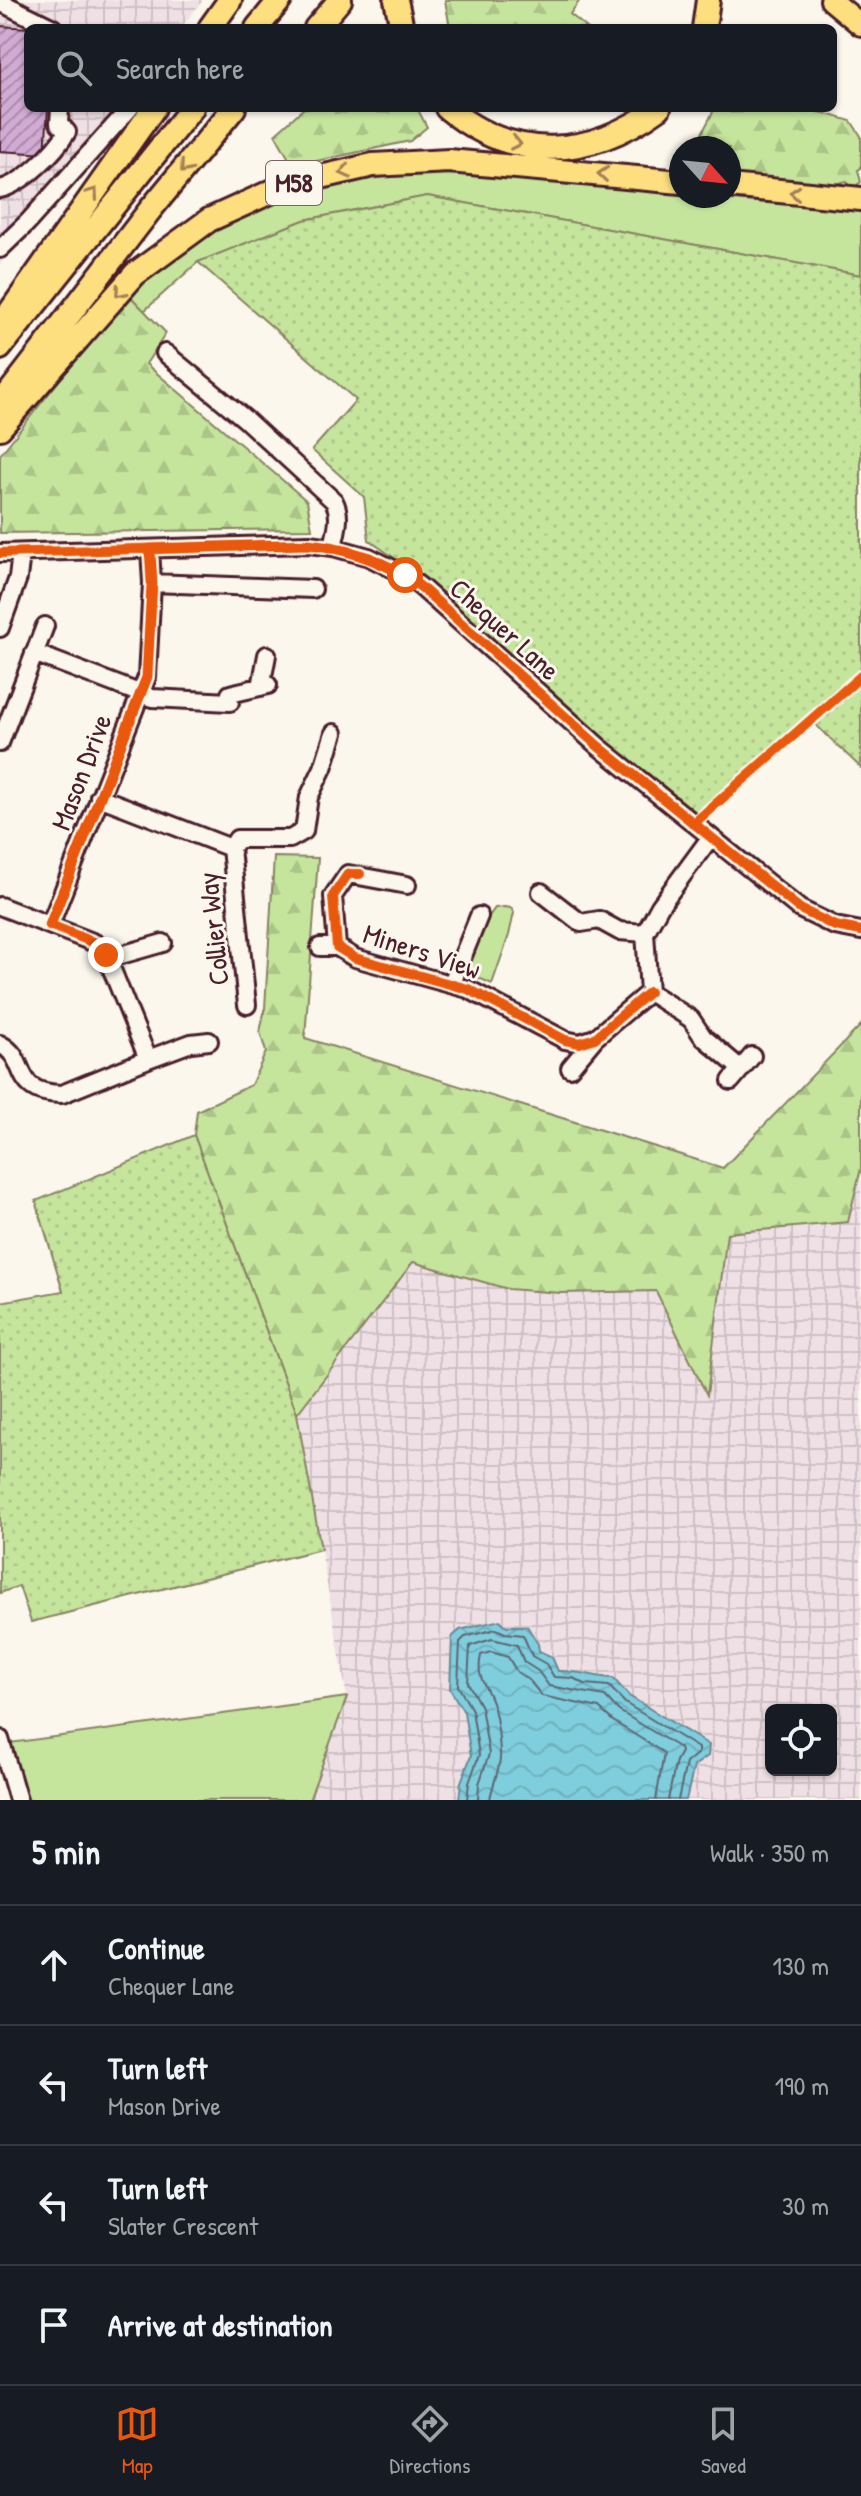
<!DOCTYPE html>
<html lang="en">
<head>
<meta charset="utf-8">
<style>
	:root { --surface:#171b24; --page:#20242c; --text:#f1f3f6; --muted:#9ea1a6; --line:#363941; --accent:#ea580c }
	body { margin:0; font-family:"Patrick Hand",sans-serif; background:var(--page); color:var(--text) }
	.controls { position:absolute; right:24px; bottom:24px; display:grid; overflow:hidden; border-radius:12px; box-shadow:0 2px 6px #0004 }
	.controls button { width:72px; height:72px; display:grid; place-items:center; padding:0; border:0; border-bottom:2px solid var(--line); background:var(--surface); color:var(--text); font:40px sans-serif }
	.compass { position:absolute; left:669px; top:136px; width:72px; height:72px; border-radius:50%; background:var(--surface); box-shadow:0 2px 6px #0004; rotate:117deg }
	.stop { position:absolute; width:24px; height:24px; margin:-18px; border:6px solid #ea580c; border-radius:50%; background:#fff }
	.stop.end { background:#ea580c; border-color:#fff; box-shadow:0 2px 8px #0008 }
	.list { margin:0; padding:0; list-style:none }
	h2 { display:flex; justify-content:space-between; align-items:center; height:104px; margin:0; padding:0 32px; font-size:34px }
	h2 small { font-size:26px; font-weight:400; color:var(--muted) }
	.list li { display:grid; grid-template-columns:52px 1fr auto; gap:24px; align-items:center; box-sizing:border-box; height:120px; padding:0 32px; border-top:2px solid var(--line) }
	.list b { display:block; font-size:30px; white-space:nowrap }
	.list p { margin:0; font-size:26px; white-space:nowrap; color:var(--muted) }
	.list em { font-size:26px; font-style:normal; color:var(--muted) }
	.icon { flex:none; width:44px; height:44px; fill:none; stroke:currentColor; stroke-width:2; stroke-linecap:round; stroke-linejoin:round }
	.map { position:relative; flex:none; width:861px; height:1800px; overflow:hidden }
	.search { position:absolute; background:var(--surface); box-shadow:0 2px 6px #0004; left:24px; right:24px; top:24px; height:88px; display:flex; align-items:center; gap:20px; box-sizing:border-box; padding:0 28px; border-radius:12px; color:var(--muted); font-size:30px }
	.sheet { height:584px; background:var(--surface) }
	nav { display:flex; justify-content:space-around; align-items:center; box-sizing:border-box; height:112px; border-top:2px solid var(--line); background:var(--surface); font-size:22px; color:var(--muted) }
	nav a { display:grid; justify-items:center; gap:4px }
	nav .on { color:var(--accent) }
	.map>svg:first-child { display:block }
	.industrial { fill:url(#industrial-grid); fill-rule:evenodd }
	.green { fill:#c5e59d; stroke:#888264; stroke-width:2 }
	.forest { fill:url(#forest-firs); stroke:#888264; stroke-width:2 }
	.park { fill:url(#park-dots); stroke:#888264; stroke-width:2 }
	.water { fill:url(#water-waves); stroke:#6a8896; stroke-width:2 }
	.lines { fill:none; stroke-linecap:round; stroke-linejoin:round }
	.shore { stroke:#5f6572; stroke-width:2 }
	.building { fill:url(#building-hatch); stroke:#4a1f2b; stroke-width:2 }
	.minor-casing { stroke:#4a1f2b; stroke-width:22 }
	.major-casing { stroke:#4a1f2b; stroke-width:26 }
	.highway-casing { stroke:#4a1f2b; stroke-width:28 }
	.minor { stroke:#fbf7ec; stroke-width:16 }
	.major { stroke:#fddf80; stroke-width:20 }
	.highway { stroke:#fddf80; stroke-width:22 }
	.cycleway-casing { stroke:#fbf7ec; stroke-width:15 }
	.cycleway { stroke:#e8590c; stroke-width:10 }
	.oneway { stroke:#a47f56 }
	.route { stroke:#ea580c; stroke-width:10 }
	.labels { text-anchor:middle; stroke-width:6; stroke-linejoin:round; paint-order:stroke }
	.shield { fill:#fbf7ec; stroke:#7f6065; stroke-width:2 }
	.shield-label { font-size:26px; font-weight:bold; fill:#4a1f2b }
	.street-label { font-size:28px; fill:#4a1f2b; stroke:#fbf7ec }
</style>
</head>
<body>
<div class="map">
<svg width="861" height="1800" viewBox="0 0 861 1800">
	<defs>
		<pattern id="industrial-grid" width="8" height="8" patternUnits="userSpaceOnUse" patternTransform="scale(2)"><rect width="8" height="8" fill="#eee0e4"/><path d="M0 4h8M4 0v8" fill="none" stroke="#cec0c4"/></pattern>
		<pattern id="forest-firs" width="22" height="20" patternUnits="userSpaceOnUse" patternTransform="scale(2)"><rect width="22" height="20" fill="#c5e59d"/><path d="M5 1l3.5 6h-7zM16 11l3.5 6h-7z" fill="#abc487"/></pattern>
		<pattern id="park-dots" width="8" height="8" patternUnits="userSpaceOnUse" patternTransform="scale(2)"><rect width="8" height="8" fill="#c5e59d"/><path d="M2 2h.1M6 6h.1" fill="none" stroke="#abc487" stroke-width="1.8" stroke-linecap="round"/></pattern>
		<pattern id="water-waves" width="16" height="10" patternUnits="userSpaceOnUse" patternTransform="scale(2)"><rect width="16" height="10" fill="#7fcedd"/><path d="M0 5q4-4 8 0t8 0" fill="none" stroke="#6fb0be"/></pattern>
		<pattern id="building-hatch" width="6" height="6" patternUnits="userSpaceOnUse" patternTransform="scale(2)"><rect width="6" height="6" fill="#d1abd3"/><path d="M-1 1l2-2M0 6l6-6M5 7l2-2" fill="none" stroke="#ac8bab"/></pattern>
	</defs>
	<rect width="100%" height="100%" fill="#fbf7ec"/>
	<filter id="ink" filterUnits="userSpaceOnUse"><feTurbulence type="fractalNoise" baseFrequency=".0125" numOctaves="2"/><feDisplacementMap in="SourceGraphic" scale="16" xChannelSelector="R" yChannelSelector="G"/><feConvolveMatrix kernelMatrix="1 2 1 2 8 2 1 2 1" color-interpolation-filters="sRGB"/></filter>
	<g filter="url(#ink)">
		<!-- industrial -->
		<path class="industrial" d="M 0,0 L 203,0 L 181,28 L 28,28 L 28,108 L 120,108 L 0,264 Z
			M 861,1168 L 861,1800 L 309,1800 L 347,1697 L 297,1414 L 412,1262 L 508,1289 L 656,1290 L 706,1393 L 727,1233 L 848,1222 ZM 771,1710 L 831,1710 L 831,1770 L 771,1770 Z"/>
		<!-- green -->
		<path class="green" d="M 452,174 L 681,194 L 681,196 L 861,210 L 861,275 L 427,196 L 304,220 L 198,262 L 144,311 L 128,294 L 199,239 L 273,204 L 326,186 L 396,175 Z
			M 504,907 L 511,908 L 514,913 L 509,935 L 492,984 L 470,974 L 469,969 L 482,926 L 495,908 Z
			M 347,1697 L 309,1800 L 18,1800 L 2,1744 Z"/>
		<!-- forest -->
		<path class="forest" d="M 445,0 L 580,0 L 570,14 L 587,28 L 450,28 Z
			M 304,108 L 417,108 L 427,127 L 410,141 L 293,166 L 275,134 Z
			M 715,108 L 807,108 L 851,121 L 861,136 L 861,168 L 858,170 L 861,182 L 853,188 L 846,181 L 832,185 L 729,178 L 729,148 L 695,147 Z
			M 128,294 L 166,333 L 146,364 L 307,501 L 312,529 L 0,533 L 0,455 Z
			M 274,857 L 318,858 L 305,1038 L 723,1168 L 861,1025 L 861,1168 L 848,1222 L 727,1233 L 707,1395 L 656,1291 L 561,1293 L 508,1289 L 413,1262 L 297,1414 L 194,1135 L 197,1111 L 251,1085 L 266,1052 L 260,1032 L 265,1008 Z"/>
		<!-- park -->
		<path class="park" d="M 427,196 L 861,275 L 861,768 L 811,720 L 699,817 L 603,738 L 438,589 L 369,540 L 364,497 L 312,450 L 356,400 L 198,262 L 304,220 Z
			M 194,1135 L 297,1414 L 321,1549 L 31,1622 L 19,1586 L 0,1593 L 0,1302 L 63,1291 L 36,1201 Z"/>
		<!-- water -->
		<path class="water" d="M 500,1620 L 506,1626 L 527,1626 L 538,1644 L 539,1651 L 552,1657 L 558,1671 C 577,1670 594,1677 613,1678 L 629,1696 L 709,1745 L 708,1756 L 694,1766 L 686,1800 L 459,1800 L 461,1782 L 471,1756 L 464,1712 L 450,1689 L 452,1637 L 460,1630 Z"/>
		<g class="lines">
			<!-- shore -->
			<path class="shore" d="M 467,1800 L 469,1783 L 479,1755 L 472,1710 L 458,1686 L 460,1642 L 465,1637 L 496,1629 L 505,1633 L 523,1635 L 532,1656 L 546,1664 L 554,1677 L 573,1678 L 585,1684 L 609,1686 L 625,1703 L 698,1748 L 698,1753 L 686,1763 L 678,1800
				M 478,1800 L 479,1784 L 489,1754 L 481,1707 L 468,1683 L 470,1646 L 492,1639 L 517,1645 L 524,1662 L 538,1671 L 549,1686 L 605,1696 L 619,1711 L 680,1748 L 681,1752 L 676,1761 L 668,1800
				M 490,1800 C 492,1784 502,1766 500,1752 C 499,1736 497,1717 492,1702 C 485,1682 476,1679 481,1655 L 491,1652 L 508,1657 L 517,1672 L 529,1680 L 542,1696 L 599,1708 L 613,1721 L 664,1753 L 656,1800"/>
		</g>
		<!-- building -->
		<path class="building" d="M 0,26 L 28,28 L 28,108 L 48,108 L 45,154 L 0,151 Z"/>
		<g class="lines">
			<!-- minor casing -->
			<g class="minor-casing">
				<path id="minor" d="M 0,2 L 53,28
					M 0,189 C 23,184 55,152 67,132 L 59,123 L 60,108
					M 0,249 L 28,222 L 130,108
					M 165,353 L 245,419 L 334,501 C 342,516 336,532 333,547
					M 0,553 L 309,544 L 333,547 L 369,557 L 405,575 L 422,588 L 598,746 L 800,909 L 835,926 L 861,931
					M 152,583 L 313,589
					M 0,628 L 18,578 L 21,553
					M 34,653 L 152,698 L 230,702
					M 261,687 L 267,655
					M 230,694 L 268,685
					M 0,743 L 45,626
					M 99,797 L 231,848 L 247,1005
					M 710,838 L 660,906 L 645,933 L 649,992 L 691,1019 L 703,1037 L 741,1069
					M 231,848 L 237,839 L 290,839 L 304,831 L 309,797 L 323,768 L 334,733
					M 407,885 L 348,874 L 333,896 L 337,947 L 355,958 L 468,989 L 565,1040 L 580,1043 L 595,1038 L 649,992
					M 541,892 L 581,923 L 599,920 L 619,931 L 645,933
					M 0,906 L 95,943 L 106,955 L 148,1059 L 191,1043 L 209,1041
					M 50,925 L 147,677 L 152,583 L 150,549
					M 320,947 L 337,947
					M 107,959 L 163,943
					M 452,983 L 479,916
					M 0,1044 C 31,1060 9,1093 62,1094 L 148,1059
					M 570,1068 L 595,1038
					M 731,1081 L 752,1056
					M 0,1739 L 18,1800"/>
			</g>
			<!-- major casing -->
			<g class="major-casing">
				<path id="major" d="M 831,0 L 861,25"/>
			</g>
			<!-- highway casing -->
			<g class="highway-casing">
				<path id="highway" d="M 396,0 L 402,28
					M 210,28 L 230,0
					M 257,28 L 280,0
					M 316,28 L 340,0
					M 704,28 L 708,0
					M 447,108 C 515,164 590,158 659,108
					M 729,186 L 861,199
					M 0,326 L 154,108
					M 0,348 L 192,108
					M 0,405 L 150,210 L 234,108
					M 0,428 L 135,274 L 209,220 L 286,185 L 373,165 L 449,161 L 681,182"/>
			</g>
			<!-- minor -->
			<use href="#minor" class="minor"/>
			<!-- major -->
			<use href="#major" class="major"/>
			<!-- highway -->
			<use href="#highway" class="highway"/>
			<!-- cycleway casing -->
			<g class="cycleway-casing">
				<path id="cycleway" d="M 0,553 L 309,544 L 333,547 L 369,557 L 405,575 L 422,588 L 598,746 L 800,909 L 835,926 L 861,931
					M 693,824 L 861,676
					M 360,874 L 348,874 L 333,896 L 337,947 L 355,958 L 468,989 L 565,1040 L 580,1043 L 595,1038 L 649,992
					M 50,925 L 147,677 L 152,583 L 150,549"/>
			</g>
			<!-- cycleway -->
			<use href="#cycleway" class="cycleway"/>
		</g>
		<!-- one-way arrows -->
		<defs><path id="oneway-chevron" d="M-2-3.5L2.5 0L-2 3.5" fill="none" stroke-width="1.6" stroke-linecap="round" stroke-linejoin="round" transform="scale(2)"/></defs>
		<g class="oneway">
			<use href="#oneway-chevron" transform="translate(516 143) rotate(12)"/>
			<use href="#oneway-chevron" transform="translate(185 168) rotate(130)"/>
			<use href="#oneway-chevron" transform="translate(345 172) rotate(167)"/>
			<use href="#oneway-chevron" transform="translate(603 174) rotate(-175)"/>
			<use href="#oneway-chevron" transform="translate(93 193) rotate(-55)"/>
			<use href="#oneway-chevron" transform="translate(795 193) rotate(-175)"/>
			<use href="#oneway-chevron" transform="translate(120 292) rotate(131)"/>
		</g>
	</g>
	<g class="lines" filter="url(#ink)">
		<!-- route -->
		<path class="route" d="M 106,955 L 95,943 L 50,925 L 147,677 L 152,583 L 150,549 L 309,544 C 344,548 373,559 405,575"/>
	</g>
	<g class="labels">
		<!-- shield labels -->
		<rect class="shield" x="266" y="161" width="56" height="44" rx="6"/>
		<g class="shield-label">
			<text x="294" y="192">M58</text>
		</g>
		<!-- street labels -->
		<g class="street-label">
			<text transform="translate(505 629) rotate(42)" y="10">Chequer Lane</text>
			<text transform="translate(81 772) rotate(-69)" y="10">Mason Drive</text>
			<text transform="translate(213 929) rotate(-96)" y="10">Collier Way</text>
			<text transform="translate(422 951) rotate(18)" y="10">Miners View</text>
		</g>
	</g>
</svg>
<div class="controls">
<button><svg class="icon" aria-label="locate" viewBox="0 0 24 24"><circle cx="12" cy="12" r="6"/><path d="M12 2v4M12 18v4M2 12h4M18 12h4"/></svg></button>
</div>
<svg class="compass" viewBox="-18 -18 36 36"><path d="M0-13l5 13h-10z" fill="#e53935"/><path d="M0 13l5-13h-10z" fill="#9ea1a6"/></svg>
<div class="stop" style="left:405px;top:575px"></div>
<div class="stop end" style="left:106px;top:955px"></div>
<div class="search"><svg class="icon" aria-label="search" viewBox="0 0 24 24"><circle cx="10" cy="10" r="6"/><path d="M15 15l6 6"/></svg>Search here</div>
</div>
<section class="sheet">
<h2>5 min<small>Walk · 350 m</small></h2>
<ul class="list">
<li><svg class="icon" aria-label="ahead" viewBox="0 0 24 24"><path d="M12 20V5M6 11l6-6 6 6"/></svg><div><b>Continue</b><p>Chequer Lane</p></div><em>130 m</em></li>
<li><svg class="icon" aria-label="left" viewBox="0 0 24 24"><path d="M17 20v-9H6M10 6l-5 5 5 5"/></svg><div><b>Turn left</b><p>Mason Drive</p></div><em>190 m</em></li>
<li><svg class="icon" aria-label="left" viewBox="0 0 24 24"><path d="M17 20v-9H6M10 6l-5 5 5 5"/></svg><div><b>Turn left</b><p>Slater Crescent</p></div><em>30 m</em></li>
<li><svg class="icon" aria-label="arrive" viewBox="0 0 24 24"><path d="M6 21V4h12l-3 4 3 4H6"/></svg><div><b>Arrive at destination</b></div></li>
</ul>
</section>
<nav>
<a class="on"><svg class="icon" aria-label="map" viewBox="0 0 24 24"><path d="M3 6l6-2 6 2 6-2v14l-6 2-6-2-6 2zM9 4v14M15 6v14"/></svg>Map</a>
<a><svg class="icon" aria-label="directions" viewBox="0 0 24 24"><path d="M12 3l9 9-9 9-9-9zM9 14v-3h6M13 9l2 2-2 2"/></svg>Directions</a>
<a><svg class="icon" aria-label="saved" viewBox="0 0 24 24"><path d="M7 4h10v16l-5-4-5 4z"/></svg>Saved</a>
</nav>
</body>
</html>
